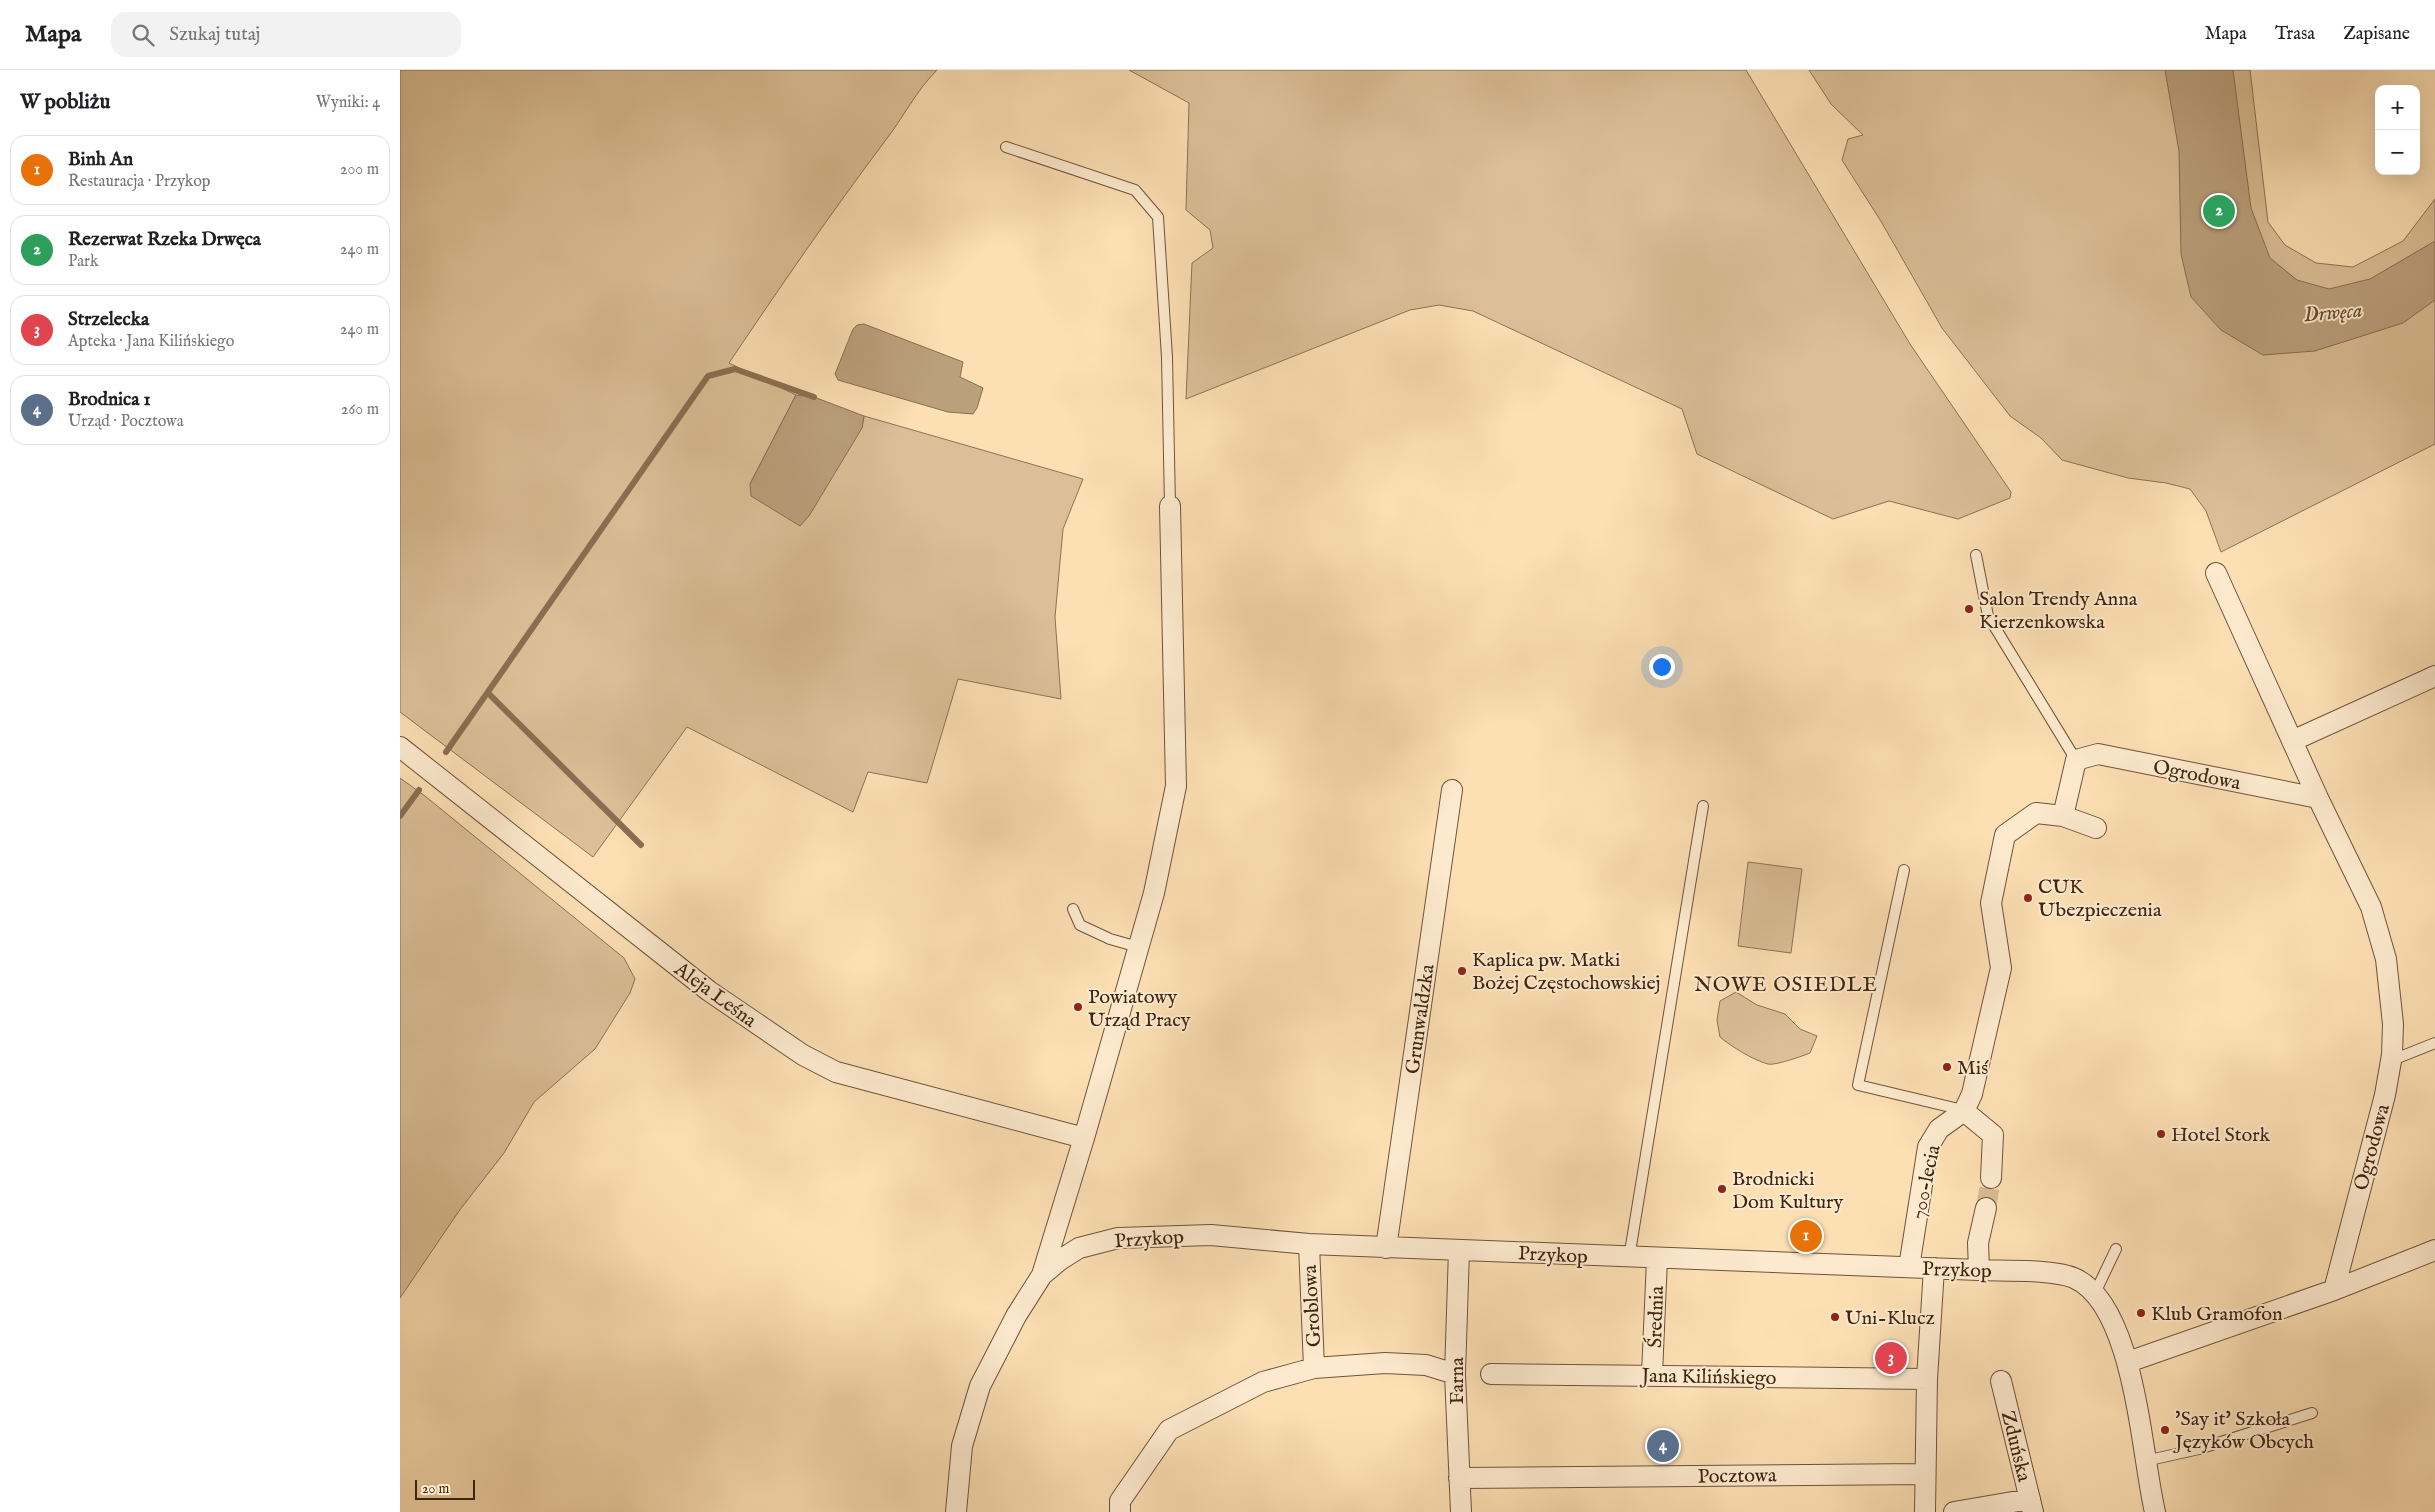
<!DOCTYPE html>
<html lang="pl">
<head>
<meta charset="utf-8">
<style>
	:root { --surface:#fff; --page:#f2f2f2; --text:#202124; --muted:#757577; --line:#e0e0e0; --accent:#8f2418 }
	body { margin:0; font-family:"IM FELL English",serif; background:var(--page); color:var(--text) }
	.controls { position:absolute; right:15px; top:15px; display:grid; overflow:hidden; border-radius:10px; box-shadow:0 5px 20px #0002 }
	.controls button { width:45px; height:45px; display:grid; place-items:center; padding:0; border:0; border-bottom:1px solid var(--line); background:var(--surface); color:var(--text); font:25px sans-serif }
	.scale { position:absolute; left:15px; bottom:12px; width:60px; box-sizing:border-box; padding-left:5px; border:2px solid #3e2511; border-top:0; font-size:14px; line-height:18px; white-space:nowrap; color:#3e2511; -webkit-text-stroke:4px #fdeace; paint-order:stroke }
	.you { position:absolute; left:1261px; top:596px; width:18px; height:18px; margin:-12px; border:4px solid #fff; border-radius:50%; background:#1a73e8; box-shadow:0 0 0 8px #1a73e833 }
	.badge { display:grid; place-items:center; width:32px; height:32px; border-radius:50%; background:var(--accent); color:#fff; font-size:16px; font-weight:700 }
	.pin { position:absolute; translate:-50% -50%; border:2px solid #fff; box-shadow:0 1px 5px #0006 }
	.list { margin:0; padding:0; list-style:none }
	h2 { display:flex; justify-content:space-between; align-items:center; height:65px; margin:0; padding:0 20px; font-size:21px }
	h2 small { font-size:16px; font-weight:400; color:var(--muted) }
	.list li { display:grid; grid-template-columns:32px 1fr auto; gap:15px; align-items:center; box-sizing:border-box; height:70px; margin:0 10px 10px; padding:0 10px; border:1px solid var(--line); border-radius:15px }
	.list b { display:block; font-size:19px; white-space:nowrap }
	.list p { margin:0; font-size:16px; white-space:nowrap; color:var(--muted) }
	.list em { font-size:16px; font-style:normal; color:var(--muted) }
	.icon { flex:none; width:28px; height:28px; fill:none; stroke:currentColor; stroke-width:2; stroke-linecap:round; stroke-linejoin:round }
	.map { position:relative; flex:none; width:2035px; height:1442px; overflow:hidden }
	header { display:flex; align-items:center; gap:30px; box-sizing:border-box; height:70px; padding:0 25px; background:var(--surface); border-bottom:1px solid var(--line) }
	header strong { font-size:24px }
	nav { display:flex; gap:28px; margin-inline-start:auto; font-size:18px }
	.search { width:350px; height:45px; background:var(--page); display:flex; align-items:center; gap:12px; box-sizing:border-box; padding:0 18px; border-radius:15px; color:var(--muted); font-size:19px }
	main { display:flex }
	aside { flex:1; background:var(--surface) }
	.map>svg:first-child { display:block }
	.green { fill:#dcbf97; stroke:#8d7254 }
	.water { fill:#bba07c; stroke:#896f51 }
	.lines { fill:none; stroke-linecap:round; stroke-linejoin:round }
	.stream { stroke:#896f51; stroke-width:6 }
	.street-tunnel { stroke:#d6ba93; stroke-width:20; stroke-dasharray:20 10; stroke-linecap:butt }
	.lane-casing { stroke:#6e543a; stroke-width:12 }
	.street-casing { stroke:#6e543a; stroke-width:22 }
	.lane { stroke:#fdeace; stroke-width:10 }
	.street { stroke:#fdeace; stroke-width:20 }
	.poi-dot { fill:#8f2418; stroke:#fdeace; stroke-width:2 }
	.labels { text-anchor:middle; stroke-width:4; stroke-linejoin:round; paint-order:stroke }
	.poi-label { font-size:20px; fill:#3e2511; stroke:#fdeace; text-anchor:start }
	.street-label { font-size:20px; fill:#3e2511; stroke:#fdeace }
	.water-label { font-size:21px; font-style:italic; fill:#644a31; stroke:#fdeace }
	.neighbourhood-label { font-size:21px; letter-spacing:1px; fill:#3e2511; stroke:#fdeace }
</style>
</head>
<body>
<header>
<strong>Mapa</strong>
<div class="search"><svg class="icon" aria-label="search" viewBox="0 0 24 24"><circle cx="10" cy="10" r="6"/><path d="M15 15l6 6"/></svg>Szukaj tutaj</div>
<nav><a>Mapa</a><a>Trasa</a><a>Zapisane</a></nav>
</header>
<main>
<aside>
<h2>W pobliżu<small>Wyniki: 4</small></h2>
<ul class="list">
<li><span class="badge" style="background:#e8710a">1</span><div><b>Binh An</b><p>Restauracja · Przykop</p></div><em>200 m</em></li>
<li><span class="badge" style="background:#2e9e5b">2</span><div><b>Rezerwat Rzeka Drwęca</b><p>Park</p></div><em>240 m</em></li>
<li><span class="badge" style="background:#e0444e">3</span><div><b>Strzelecka</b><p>Apteka · Jana Kilińskiego</p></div><em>240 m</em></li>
<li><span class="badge" style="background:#5c6f8a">4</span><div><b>Brodnica 1</b><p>Urząd · Pocztowa</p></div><em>260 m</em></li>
</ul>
</aside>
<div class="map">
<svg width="2035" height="1442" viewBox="0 0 2035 1442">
	<rect width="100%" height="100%" fill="#fcdfb3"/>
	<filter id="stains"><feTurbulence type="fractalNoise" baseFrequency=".004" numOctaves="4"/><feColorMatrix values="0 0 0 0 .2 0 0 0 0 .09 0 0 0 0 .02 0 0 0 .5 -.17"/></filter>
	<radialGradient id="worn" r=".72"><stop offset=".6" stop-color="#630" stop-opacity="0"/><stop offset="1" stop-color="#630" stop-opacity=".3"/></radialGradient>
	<!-- green -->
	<path class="green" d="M 0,0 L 537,0 C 516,21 503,48 485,71 C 431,143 380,217 329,293 L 396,325 L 350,414 L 462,358 L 464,346 L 683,409 L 663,459 L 655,547 L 661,629 L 558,609 L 527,713 L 468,702 L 453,742 L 287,657 L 193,787 L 0,642 Z
		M 729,0 L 1346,0 L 1510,274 L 1611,422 L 1610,428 L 1558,449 L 1489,431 L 1433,449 L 1297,384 L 1282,339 L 1073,241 L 1039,235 L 1010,240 L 786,329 L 792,193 L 813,178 L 810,160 L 786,140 L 789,33 Z
		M 1409,0 L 1850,0 L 1868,152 L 1885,175 L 1916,193 L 1953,197 L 2003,171 L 2035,129 L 2035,374 L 1821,482 L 1806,441 L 1790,419 L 1766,413 L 1728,408 L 1662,390 L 1641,368 L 1610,346 L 1542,258 L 1482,153 L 1442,90 L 1448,69 L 1463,65 L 1431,34 Z
		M 0,708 L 25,726 L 224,888 L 235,909 L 230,923 L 195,979 L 134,1032 L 104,1083 L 59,1141 L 0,1228 Z
		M 1348,792 L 1402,799 L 1391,883 L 1338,876 Z
		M 1336,922 L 1357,935 L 1385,944 L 1400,959 L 1417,966 L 1410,983 C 1403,986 1374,996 1368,994 C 1353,990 1332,977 1320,967 L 1317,950 L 1320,931 Z"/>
	<!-- water -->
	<path class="water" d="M 1765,0 L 1833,0 L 1851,138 L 1870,188 L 1897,210 L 1929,219 L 1970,209 L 2035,171 L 2035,230 L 2003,253 L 1915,281 L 1863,285 L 1821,260 L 1791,227 L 1781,184 L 1779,81 Z
		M 464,254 L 563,292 L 560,307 L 583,318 L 577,338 L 573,344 L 548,342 L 438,310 L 435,304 L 453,259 L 457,255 Z
		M 396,325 L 414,327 L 464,346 L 462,358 L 409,446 L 400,456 L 351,426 L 350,414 Z"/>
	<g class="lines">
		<!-- stream -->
		<path class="stream" d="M 88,623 L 241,775
			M 46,682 L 308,306 L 335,299 L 414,327
			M 0,746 L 19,720"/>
		<!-- street-tunnel -->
		<path class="street-tunnel" d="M 1586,1138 L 1591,1108"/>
		<!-- lane casing -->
		<g class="lane-casing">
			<path id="lane" d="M 606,77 L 735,120 L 758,147 L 767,287 L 770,436
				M 1576,485 L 1588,546 L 1676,690
				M 1504,800 L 1458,1015 L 1563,1040
				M 673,839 L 680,855 L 710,869 L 738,877
				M 1990,991 L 2035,973
				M 1229,1188 L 1303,736
				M 1695,1223 L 1716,1179
				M 1745,1391 L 1799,1379 L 1912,1343"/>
		</g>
		<!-- street casing -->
		<g class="street-casing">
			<path id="street" d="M 1892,671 L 2035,606
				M 0,677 L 309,921 L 403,985 L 436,1002 L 684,1068
				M 1663,746 L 1696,758
				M 1564,1041 L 1593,1065 L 1591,1108
				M 909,1174 L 914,1298
				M 986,1178 L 1052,720
				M 1059,1180 L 1055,1304 L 1061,1442
				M 1509,1197 L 1528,1077 L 1539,1059 L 1564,1041 L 1572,1024 L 1601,898 L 1591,833 L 1605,765 L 1636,743 L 1663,746 L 1676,690 L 1698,684 L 1918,728
				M 1579,1200 L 1578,1173 L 1586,1138
				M 642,1205 L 684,1068 L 754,823 L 776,716 L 770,436
				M 1934,1220 L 2035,1180
				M 1728,1292 L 1934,1220 L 1985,1025 L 1992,985 L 1993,954 L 1986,889 L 1971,837 L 1918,728 L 1816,503
				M 1091,1304 L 1527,1309
				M 1252,1304 L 1257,1189
				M 1601,1311 L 1633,1442
				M 1059,1408 L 1524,1404
				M 556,1442 L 562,1376 L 580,1316 L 616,1246 L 642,1205 L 660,1190 L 679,1178 L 718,1168 L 811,1165 L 909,1174 L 1579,1200 C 1603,1201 1654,1199 1674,1208 C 1735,1235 1741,1383 1755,1442
				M 720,1442 L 720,1431 L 769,1360 L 863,1312 L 914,1298 L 985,1293 L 1026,1295 L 1055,1304
				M 1525,1442 L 1527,1309 L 1534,1198
				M 1554,1442 L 1630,1429"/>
		</g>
		<!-- lane -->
		<use href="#lane" class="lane"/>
		<!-- street -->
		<use href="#street" class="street"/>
	</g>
	<!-- markers -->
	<g class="poi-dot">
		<circle cx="1569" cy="539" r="5"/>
		<circle cx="1628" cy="828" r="5"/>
		<circle cx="1062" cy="901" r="5"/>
		<circle cx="678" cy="937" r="5"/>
		<circle cx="1547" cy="997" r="5"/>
		<circle cx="1761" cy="1064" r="5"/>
		<circle cx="1322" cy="1119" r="5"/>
		<circle cx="1741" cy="1243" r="5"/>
		<circle cx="1435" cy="1247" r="5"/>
		<circle cx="1765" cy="1360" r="5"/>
	</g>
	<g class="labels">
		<!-- poi labels -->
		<g class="poi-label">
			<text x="1579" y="535">Salon Trendy Anna<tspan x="1579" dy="23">Kierzenkowska</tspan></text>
			<text x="1638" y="823">CUK<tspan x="1638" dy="23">Ubezpieczenia</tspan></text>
			<text x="1072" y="896">Kaplica pw. Matki<tspan x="1072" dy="23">Bożej Częstochowskiej</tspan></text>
			<text x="688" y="933">Powiatowy<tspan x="688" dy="23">Urząd Pracy</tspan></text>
			<text x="1557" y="1004">Miś</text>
			<text x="1771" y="1071">Hotel Stork</text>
			<text x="1332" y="1115">Brodnicki<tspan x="1332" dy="23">Dom Kultury</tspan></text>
			<text x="1751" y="1250">Klub Gramofon</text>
			<text x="1445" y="1254">Uni-Klucz</text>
			<text x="1775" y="1355">'Say it' Szkoła<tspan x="1775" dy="23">Języków Obcych</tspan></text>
		</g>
		<!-- street labels -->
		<g class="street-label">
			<text transform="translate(1797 704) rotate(11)" y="7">Ogrodowa</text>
			<text transform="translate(316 924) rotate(36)" y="7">Aleja Leśna</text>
			<text transform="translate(1019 949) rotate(-82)" y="7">Grunwaldzka</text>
			<text transform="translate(1971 1077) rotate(-75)" y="7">Ogrodowa</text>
			<text transform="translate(1525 1112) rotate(-78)" y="7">700-lecia</text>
			<text transform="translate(749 1168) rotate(-4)" y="7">Przykop</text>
			<text transform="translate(1153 1184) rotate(3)" y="7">Przykop</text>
			<text transform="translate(1557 1199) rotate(2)" y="7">Przykop</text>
			<text transform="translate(911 1236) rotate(-93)" y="7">Groblowa</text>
			<text transform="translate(1255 1247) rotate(-88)" y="7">Średnia</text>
			<text transform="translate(1309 1306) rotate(1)" y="7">Jana Kilińskiego</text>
			<text transform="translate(1056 1311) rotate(-90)" y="7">Farna</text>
			<text transform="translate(1617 1376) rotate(76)" y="7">Zduńska</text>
			<text transform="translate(1337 1405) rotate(-1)" y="7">Pocztowa</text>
		</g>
		<!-- water labels -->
		<g class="water-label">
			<text transform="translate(1933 242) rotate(-5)" y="7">Drwęca</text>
		</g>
		<!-- neighbourhood labels -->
		<g class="neighbourhood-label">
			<text x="1386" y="921">NOWE OSIEDLE</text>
		</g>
	</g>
	<rect width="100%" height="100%" filter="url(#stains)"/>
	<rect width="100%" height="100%" fill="url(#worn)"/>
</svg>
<div class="controls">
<button>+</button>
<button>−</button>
</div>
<div class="scale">20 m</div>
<div class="you"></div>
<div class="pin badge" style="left:1406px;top:1166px;background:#e8710a">1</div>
<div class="pin badge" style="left:1819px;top:141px;background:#2e9e5b">2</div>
<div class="pin badge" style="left:1491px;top:1288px;background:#e0444e">3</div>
<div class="pin badge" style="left:1263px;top:1376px;background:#5c6f8a">4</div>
</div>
</main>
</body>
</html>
